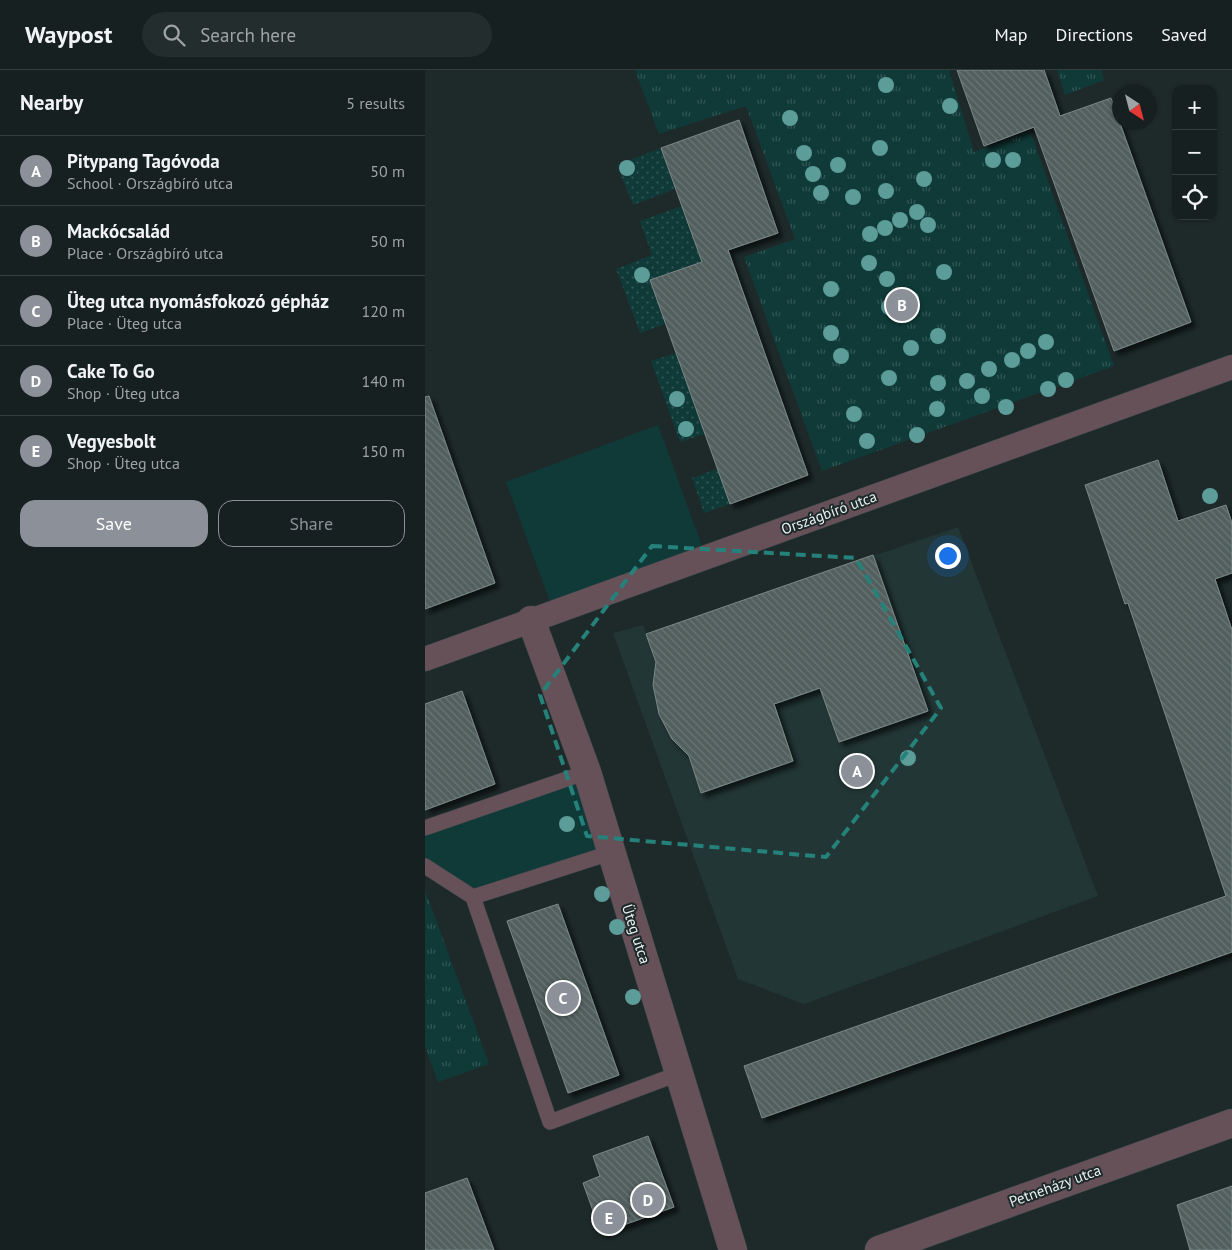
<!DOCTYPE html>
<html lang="en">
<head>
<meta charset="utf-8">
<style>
	:root { --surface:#162020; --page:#232d2d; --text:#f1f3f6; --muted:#9ea3a5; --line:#353e3e; --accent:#8c9099 }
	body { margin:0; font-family:"PT Sans",sans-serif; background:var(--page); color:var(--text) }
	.controls { position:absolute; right:15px; top:15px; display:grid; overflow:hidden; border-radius:10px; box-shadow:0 1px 4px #0004 }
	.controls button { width:45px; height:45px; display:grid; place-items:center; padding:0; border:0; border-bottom:1px solid var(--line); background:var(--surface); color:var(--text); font:25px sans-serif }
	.compass { position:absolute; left:687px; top:15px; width:45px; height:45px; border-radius:50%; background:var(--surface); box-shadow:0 1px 4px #0004; rotate:144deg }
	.you { position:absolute; left:522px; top:485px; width:18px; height:18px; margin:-12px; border:4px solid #fff; border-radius:50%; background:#1a73e8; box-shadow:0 0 0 8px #1a73e833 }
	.badge { display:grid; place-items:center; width:32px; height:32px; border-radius:50%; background:var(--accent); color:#fff; font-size:16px; font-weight:700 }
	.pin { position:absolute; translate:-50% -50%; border:2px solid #fff; box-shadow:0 1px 5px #0006 }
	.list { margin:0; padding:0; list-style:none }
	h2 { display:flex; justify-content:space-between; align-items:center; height:65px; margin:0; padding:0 20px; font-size:21px }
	h2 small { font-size:16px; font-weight:400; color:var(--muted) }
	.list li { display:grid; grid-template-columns:32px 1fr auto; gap:15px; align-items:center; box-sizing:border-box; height:70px; padding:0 20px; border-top:1px solid var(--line) }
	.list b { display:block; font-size:19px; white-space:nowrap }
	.list p { margin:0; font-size:16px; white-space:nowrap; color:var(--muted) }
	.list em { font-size:16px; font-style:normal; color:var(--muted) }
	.actions { display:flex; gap:10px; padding:15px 20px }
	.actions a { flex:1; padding:11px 0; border:1px solid var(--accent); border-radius:15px; text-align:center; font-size:18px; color:var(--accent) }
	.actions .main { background:var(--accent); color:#fff }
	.icon { flex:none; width:28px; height:28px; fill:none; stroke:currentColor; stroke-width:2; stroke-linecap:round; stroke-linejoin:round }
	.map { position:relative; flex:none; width:807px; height:1180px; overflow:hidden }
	header { display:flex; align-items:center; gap:30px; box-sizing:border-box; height:70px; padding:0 25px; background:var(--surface); border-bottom:1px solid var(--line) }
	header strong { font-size:24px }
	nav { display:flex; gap:28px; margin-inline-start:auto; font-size:18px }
	.search { width:350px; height:45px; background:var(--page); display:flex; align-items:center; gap:12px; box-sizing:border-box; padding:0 18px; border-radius:28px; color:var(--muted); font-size:19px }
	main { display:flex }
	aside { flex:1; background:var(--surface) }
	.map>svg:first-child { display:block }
	.built { fill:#223635 }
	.grass { fill:#0f3a38 }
	.park { fill:url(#park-tufts) }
	.garden { fill:url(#garden-dots) }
	.building { fill:url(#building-back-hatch); stroke:#7b8988; filter:url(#shadow) }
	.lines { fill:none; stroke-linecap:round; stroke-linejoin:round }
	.service-casing { stroke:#3a4646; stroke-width:16 }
	.pedestrian-casing { stroke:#3a4646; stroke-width:25 }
	.minor-casing { stroke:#3a4646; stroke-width:29 }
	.service { stroke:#665159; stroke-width:15 }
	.pedestrian { stroke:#665159; stroke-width:24 }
	.minor { stroke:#665159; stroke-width:28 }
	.tree { fill:#5c9c99 }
	.marked { fill:none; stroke:#25827b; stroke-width:4; stroke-dasharray:10 6; stroke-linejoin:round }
	.labels { text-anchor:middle; stroke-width:4; stroke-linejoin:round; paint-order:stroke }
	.street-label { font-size:15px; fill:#e9f1f0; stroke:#1e2a2a }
</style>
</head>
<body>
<header>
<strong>Waypost</strong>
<div class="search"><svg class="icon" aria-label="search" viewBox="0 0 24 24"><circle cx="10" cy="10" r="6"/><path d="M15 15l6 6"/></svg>Search here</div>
<nav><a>Map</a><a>Directions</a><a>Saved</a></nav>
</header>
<main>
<aside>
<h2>Nearby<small>5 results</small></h2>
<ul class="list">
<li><span class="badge">A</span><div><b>Pitypang Tagóvoda</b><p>School · Országbíró utca</p></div><em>50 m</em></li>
<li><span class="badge">B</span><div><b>Mackócsalád</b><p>Place · Országbíró utca</p></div><em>50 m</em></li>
<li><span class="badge">C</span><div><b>Üteg utca nyomásfokozó gépház</b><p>Place · Üteg utca</p></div><em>120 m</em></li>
<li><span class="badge">D</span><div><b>Cake To Go</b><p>Shop · Üteg utca</p></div><em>140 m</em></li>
<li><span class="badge">E</span><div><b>Vegyesbolt</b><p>Shop · Üteg utca</p></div><em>150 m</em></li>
</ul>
<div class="actions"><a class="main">Save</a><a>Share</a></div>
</aside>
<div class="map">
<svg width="807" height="1180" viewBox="0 0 807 1180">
	<defs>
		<pattern id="park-tufts" width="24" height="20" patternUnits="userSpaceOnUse" patternTransform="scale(1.25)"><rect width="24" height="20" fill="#0f3a38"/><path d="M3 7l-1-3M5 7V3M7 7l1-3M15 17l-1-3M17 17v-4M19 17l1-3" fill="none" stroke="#325755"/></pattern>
		<pattern id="garden-dots" width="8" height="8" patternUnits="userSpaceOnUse" patternTransform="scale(1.25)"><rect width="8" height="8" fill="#0f3a38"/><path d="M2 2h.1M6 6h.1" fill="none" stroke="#325755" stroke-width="1.8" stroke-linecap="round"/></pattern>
		<pattern id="building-back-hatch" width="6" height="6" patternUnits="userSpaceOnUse" patternTransform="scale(1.25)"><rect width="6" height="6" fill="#515e5d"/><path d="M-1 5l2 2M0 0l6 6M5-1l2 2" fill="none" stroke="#6a7675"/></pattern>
		<filter id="shadow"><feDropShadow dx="4.5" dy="4.5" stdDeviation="2.5" flood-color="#0009"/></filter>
	</defs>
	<rect width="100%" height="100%" fill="#1e2a2a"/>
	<!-- built -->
	<path class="built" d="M 533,457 L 673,826 L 379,934 L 313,909 L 188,563 L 218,555 L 221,564 Z"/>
	<!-- grass -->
	<path class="grass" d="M 233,355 L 281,487 L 129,542 L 81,412 Z
		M 162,702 L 185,783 L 48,827 L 0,796 L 0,758 Z"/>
	<!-- park -->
	<path class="park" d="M 210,0 L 524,0 L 549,82 L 605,61 L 689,296 L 397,401 L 319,187 L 370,169 L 321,36 L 234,64 Z
		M 632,0 L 676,0 L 679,10 L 640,25 Z
		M 0,820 L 64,994 L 13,1012 L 0,976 Z"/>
	<!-- garden -->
	<path class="garden" d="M 236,78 L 250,119 L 208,135 L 192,95 Z
		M 257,136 L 279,199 L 252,200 L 225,210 L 241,254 L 215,263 L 191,199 L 227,185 L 215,151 Z
		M 251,283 L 280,364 L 255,372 L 226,291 Z
		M 292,399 L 305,434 L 279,443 L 267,408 Z"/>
	<!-- building -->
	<path class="building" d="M 532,0 L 619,0 L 635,46 L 686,28 L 766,252 L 689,281 L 609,57 L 559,76 Z
		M 314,50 L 353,163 L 303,180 L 383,405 L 305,434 L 225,210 L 277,192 L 236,78 Z
		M 4,326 L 70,513 L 0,539 L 0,327 Z
		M 733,390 L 753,451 L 801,435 L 807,453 L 807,503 L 790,509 L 807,560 L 807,882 L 337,1048 L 319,996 L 801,826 L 703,533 L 700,534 L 660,415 Z
		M 448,485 L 503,641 L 414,672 L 395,618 L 349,634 L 368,691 L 276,723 L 264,686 L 247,669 L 234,644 L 228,615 L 231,592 L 221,564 Z
		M 37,621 L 70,714 L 0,740 L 0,634 Z
		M 133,834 L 194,1005 L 143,1023 L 82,851 Z
		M 223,1066 L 249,1137 L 176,1163 L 158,1113 L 175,1106 L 168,1086 Z
		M 42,1108 L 69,1180 L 0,1180 L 0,1123 Z
		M 807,1116 L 807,1180 L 765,1180 L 752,1135 Z"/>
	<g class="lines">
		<!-- service casing -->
		<g class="service-casing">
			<path id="service" d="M 0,758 L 162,702
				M 0,796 L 48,827 L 125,1052 L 255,1003
				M 48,827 L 185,783"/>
		</g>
		<!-- pedestrian casing -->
		<g class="pedestrian-casing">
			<path id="pedestrian" d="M 0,589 L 807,297"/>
		</g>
		<!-- minor casing -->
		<g class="minor-casing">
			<path id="minor" d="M 106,550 L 162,702 L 308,1180
				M 454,1180 L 807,1053"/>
		</g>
		<!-- service -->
		<use href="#service" class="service"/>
		<!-- pedestrian -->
		<use href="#pedestrian" class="pedestrian"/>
		<!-- minor -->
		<use href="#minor" class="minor"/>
	</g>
	<!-- trees -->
	<g class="tree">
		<circle cx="461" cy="15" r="8"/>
		<circle cx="525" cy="36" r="8"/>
		<circle cx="365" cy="48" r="8"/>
		<circle cx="455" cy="78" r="8"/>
		<circle cx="379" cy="83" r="8"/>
		<circle cx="568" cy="90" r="8"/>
		<circle cx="588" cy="90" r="8"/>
		<circle cx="413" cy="95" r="8"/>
		<circle cx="202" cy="98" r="8"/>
		<circle cx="388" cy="104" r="8"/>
		<circle cx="499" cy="109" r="8"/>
		<circle cx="461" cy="121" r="8"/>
		<circle cx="396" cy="123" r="8"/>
		<circle cx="428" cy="127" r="8"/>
		<circle cx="492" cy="142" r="8"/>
		<circle cx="475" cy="150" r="8"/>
		<circle cx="503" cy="155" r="8"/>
		<circle cx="460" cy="158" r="8"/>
		<circle cx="445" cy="164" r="8"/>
		<circle cx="444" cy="193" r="8"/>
		<circle cx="519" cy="202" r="8"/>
		<circle cx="217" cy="205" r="8"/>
		<circle cx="462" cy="209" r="8"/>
		<circle cx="406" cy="219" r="8"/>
		<circle cx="486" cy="229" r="8"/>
		<circle cx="464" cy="237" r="8"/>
		<circle cx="406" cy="263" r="8"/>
		<circle cx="513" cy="266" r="8"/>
		<circle cx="621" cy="272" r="8"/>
		<circle cx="486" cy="278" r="8"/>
		<circle cx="603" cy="281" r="8"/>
		<circle cx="416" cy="286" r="8"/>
		<circle cx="587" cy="290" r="8"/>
		<circle cx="564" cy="299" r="8"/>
		<circle cx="464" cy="308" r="8"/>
		<circle cx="641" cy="310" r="8"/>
		<circle cx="542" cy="311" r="8"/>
		<circle cx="513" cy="313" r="8"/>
		<circle cx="623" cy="319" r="8"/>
		<circle cx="557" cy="326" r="8"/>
		<circle cx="252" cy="329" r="8"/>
		<circle cx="581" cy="337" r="8"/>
		<circle cx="512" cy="339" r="8"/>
		<circle cx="429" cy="344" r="8"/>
		<circle cx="261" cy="359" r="8"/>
		<circle cx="492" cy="365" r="8"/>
		<circle cx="442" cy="371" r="8"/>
		<circle cx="785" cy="426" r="8"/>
		<circle cx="483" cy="688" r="8"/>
		<circle cx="142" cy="754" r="8"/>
		<circle cx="177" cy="824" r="8"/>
		<circle cx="192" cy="857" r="8"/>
		<circle cx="208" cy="927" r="8"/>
	</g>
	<!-- marked area -->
	<path class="marked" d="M 227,476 L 431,488 L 516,638 L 401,787 L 162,766 L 115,625 Z"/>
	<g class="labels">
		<!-- street labels -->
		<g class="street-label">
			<text transform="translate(404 443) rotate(-20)" y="5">Országbíró utca</text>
			<text transform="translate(211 864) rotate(72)" y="5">Üteg utca</text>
			<text transform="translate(630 1116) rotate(-20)" y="5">Petneházy utca</text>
		</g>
	</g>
</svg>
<div class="controls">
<button>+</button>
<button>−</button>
<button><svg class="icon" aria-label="locate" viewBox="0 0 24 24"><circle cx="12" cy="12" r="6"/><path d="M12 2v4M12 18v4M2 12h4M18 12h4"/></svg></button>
</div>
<svg class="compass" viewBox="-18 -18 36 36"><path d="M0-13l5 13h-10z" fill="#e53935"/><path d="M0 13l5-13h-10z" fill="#9ea3a5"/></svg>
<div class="you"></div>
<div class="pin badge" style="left:432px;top:701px">A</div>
<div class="pin badge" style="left:477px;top:235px">B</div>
<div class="pin badge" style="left:138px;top:928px">C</div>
<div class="pin badge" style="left:223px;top:1130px">D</div>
<div class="pin badge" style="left:184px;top:1148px">E</div>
</div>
</main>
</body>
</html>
